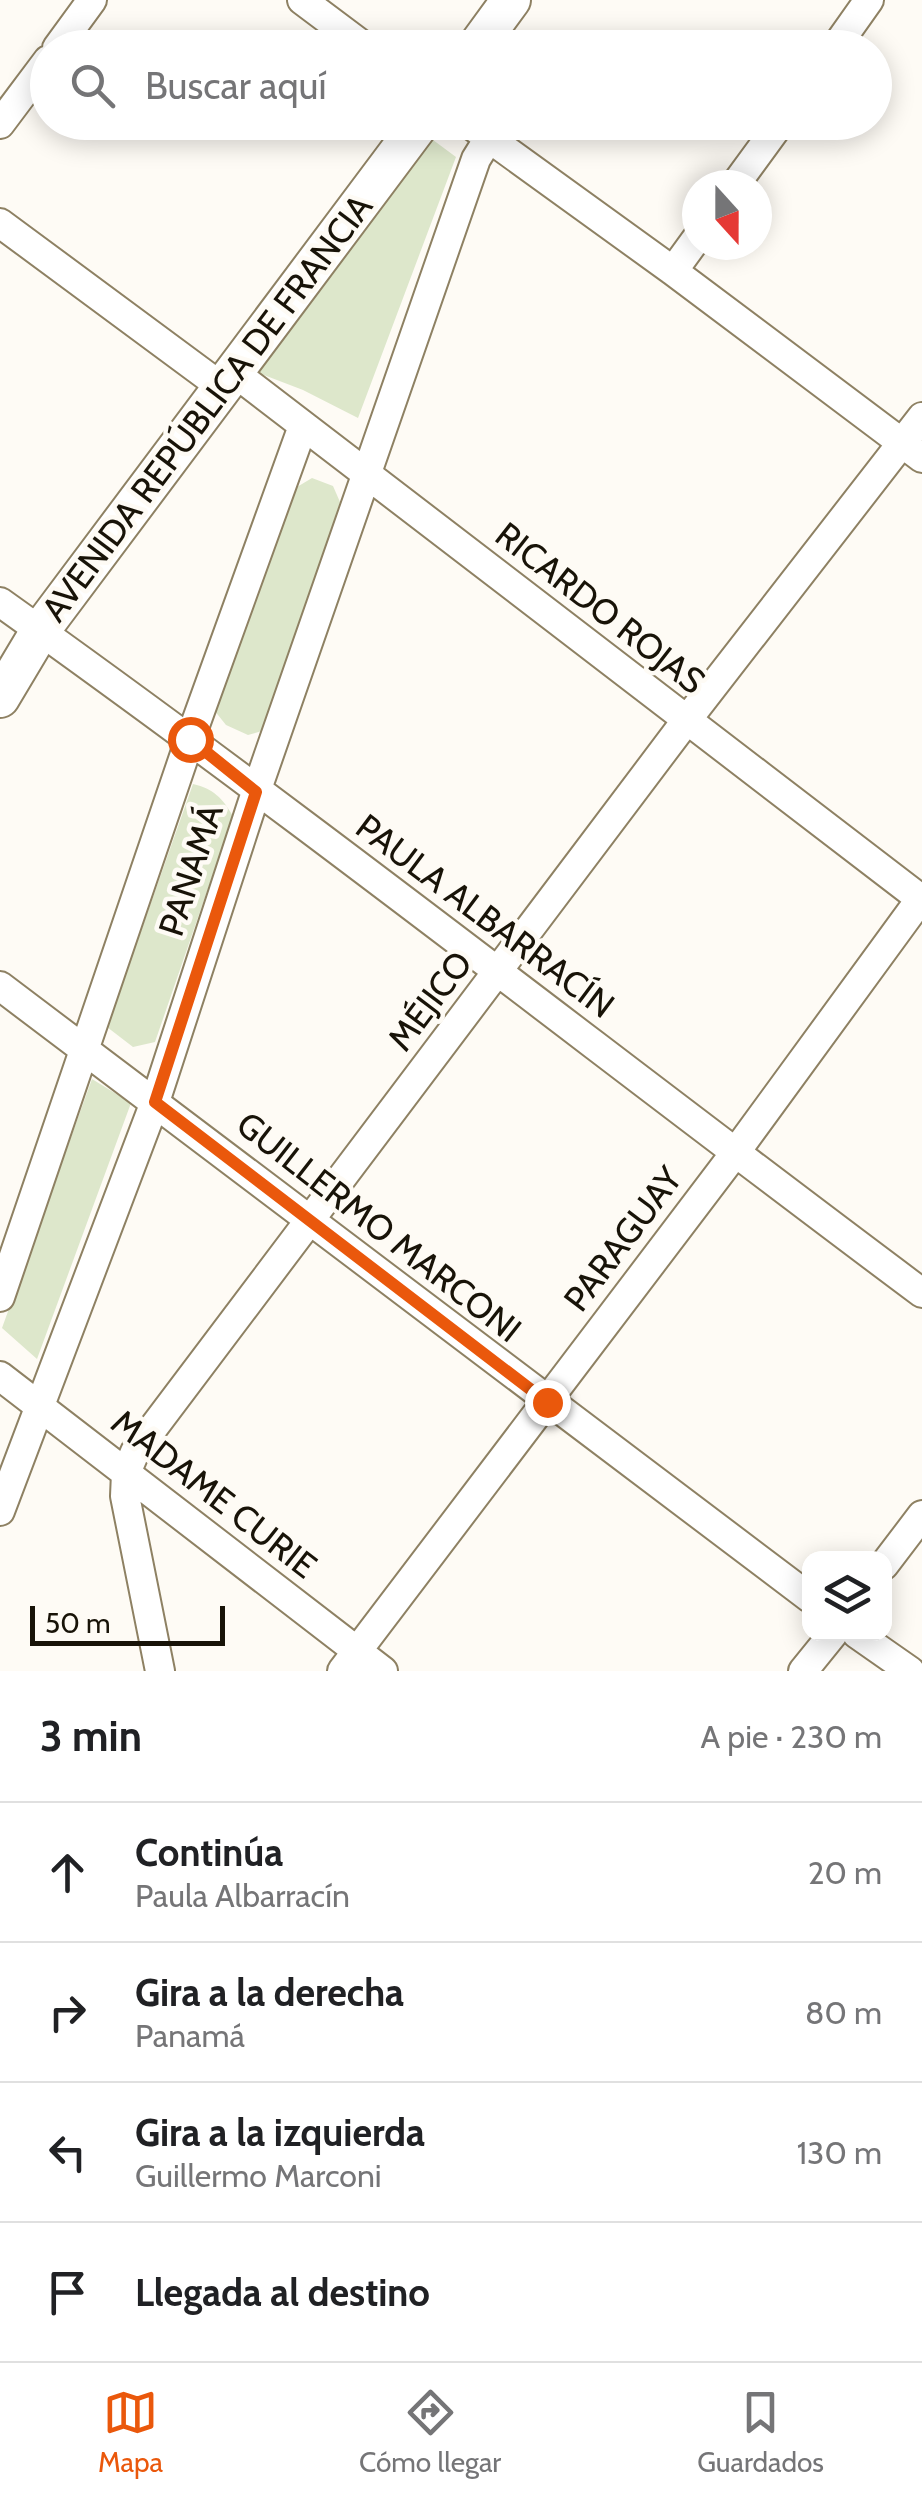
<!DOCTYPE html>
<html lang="es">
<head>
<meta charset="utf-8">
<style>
	:root { --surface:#fff; --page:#f6f6f6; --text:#202124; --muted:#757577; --line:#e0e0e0; --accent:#ea580c }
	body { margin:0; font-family:Cabin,sans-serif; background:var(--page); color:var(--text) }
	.controls { position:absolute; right:30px; bottom:30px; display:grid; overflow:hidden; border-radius:20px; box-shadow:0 5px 25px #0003 }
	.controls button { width:90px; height:90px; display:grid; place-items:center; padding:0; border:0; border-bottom:2px solid var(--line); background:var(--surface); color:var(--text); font:50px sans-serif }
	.compass { position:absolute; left:682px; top:170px; width:90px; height:90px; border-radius:50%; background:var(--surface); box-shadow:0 5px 25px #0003; rotate:159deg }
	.scale { position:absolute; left:30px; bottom:25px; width:195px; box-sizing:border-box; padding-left:10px; border:5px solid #181308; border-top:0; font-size:28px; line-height:35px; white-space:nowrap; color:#181308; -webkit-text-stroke:8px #fefbf5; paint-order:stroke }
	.stop { position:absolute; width:30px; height:30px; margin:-22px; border:8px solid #ea580c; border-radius:50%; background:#fff }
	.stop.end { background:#ea580c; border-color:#fff; box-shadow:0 2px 10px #0008 }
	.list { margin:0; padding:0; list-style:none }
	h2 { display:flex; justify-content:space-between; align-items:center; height:130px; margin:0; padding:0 40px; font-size:42px }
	h2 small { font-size:32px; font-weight:400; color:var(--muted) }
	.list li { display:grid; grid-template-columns:65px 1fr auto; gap:30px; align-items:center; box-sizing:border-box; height:140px; padding:0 40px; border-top:2px solid var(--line) }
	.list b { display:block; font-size:38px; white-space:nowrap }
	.list p { margin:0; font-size:32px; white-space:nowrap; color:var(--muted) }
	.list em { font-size:32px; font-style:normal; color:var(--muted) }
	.icon { flex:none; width:55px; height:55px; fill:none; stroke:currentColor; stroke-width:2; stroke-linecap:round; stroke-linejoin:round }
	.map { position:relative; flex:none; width:922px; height:1671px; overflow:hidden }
	.search { position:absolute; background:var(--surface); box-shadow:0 5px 25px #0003; left:30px; right:30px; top:30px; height:110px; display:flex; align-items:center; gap:25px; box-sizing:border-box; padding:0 35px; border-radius:55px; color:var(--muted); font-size:38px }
	.sheet { height:690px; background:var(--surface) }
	nav { display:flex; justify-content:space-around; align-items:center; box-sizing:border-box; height:140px; border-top:2px solid var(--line); background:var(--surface); font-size:28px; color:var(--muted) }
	nav a { display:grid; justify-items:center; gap:5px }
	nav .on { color:var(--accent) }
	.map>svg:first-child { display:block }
	.green { fill:#dde7cb }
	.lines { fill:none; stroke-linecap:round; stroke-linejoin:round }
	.street-casing { stroke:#8e8163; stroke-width:32 }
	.secondary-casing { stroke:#8e8163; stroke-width:42 }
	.street { stroke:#fff; stroke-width:28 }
	.secondary { stroke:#fff; stroke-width:38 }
	.route { stroke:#ea580c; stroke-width:12 }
	.labels { text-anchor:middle; stroke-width:9; stroke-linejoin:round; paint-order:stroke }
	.street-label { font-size:35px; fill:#181308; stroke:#fefbf5 }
</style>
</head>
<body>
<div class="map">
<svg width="922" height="1671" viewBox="0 0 922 1671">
	<rect width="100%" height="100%" fill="#fefbf5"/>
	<!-- green -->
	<path class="green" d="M 429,137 L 456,157 L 358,418 L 303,390 L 256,372 Z
		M 312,478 L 333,486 L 340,502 L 266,730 L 248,735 L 226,725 L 214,710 L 297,487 Z
		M 193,784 C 214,789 222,798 233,816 L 155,1042 L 133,1047 L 107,1027 Z
		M 92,1079 L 131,1103 L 37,1359 L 2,1328 Z"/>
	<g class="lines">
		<!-- street casing -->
		<g class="street-casing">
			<path id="street" d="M 302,0 L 366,48
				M 57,48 L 92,0
				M 835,48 L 869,0
				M 467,122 L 673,271 L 922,458
				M 0,124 L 48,60
				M 735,185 L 781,122
				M 0,223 L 223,388
				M 673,271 L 697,238
				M 235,373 L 922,900
				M 0,602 C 313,825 614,1063 922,1293
				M 0,986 L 810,1598
				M 0,1297 L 190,739 L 303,426
				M 0,1376 L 383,1671
				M 0,1511 L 155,1102 L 256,792 L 476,159 L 489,138
				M 884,1565 L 922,1515
				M 857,1634 L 910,1671
				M 160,1671 L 125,1496 L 126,1473 L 135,1452 L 686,721 L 922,417
				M 342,1671 L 735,1153 L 922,897
				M 803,1671 L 833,1634"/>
		</g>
		<!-- secondary casing -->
		<g class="secondary-casing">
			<path id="secondary" d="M 476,48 L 511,0
				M 0,698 L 40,631 L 421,122"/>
		</g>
		<!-- street -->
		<use href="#street" class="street"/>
		<!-- secondary -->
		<use href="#secondary" class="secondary"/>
	</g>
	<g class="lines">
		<!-- route -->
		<path class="route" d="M 190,739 L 256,792 L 155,1102 L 547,1402"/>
	</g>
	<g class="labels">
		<!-- street labels -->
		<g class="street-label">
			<text transform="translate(207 408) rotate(-53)" y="12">AVENIDA REPÚBLICA DE FRANCIA</text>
			<text transform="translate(600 608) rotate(38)" y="12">RICARDO ROJAS</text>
			<text transform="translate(191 870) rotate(-72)" y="12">PANAMÁ</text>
			<text transform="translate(485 916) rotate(37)" y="12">PAULA ALBARRACÍN</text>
			<text transform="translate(430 1001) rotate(-53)" y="12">MÉJICO</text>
			<text transform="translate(379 1227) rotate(38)" y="12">GUILLERMO MARCONI</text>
			<text transform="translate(623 1239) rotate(-53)" y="12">PARAGUAY</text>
			<text transform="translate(214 1494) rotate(38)" y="12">MADAME CURIE</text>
		</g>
	</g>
</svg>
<div class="controls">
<button><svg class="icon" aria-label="layers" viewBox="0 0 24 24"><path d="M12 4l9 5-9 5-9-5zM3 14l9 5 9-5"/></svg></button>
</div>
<svg class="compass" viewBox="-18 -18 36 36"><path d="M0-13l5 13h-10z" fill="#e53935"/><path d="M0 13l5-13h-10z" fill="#757577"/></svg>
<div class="scale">50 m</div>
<div class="stop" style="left:190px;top:739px"></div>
<div class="stop end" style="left:547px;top:1402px"></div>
<div class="search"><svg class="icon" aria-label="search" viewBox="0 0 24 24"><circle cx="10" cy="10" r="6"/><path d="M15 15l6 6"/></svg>Buscar aquí</div>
</div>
<section class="sheet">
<h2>3 min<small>A pie · 230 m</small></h2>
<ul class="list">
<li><svg class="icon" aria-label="ahead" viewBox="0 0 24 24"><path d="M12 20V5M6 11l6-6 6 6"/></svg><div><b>Continúa</b><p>Paula Albarracín</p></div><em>20 m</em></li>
<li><svg class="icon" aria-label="right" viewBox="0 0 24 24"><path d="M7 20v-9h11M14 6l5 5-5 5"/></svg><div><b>Gira a la derecha</b><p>Panamá</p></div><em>80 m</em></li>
<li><svg class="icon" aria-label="left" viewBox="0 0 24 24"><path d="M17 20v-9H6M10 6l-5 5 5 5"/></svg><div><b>Gira a la izquierda</b><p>Guillermo Marconi</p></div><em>130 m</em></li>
<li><svg class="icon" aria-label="arrive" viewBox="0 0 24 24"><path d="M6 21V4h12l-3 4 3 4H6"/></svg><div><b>Llegada al destino</b></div></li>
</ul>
</section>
<nav>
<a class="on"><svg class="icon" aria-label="map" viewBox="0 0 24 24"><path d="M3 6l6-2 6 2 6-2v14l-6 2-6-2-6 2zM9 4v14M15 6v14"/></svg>Mapa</a>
<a><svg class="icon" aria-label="directions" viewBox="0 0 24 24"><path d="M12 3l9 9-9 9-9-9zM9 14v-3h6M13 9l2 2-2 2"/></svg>Cómo llegar</a>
<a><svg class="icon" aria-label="saved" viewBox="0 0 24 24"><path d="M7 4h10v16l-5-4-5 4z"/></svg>Guardados</a>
</nav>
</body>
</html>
